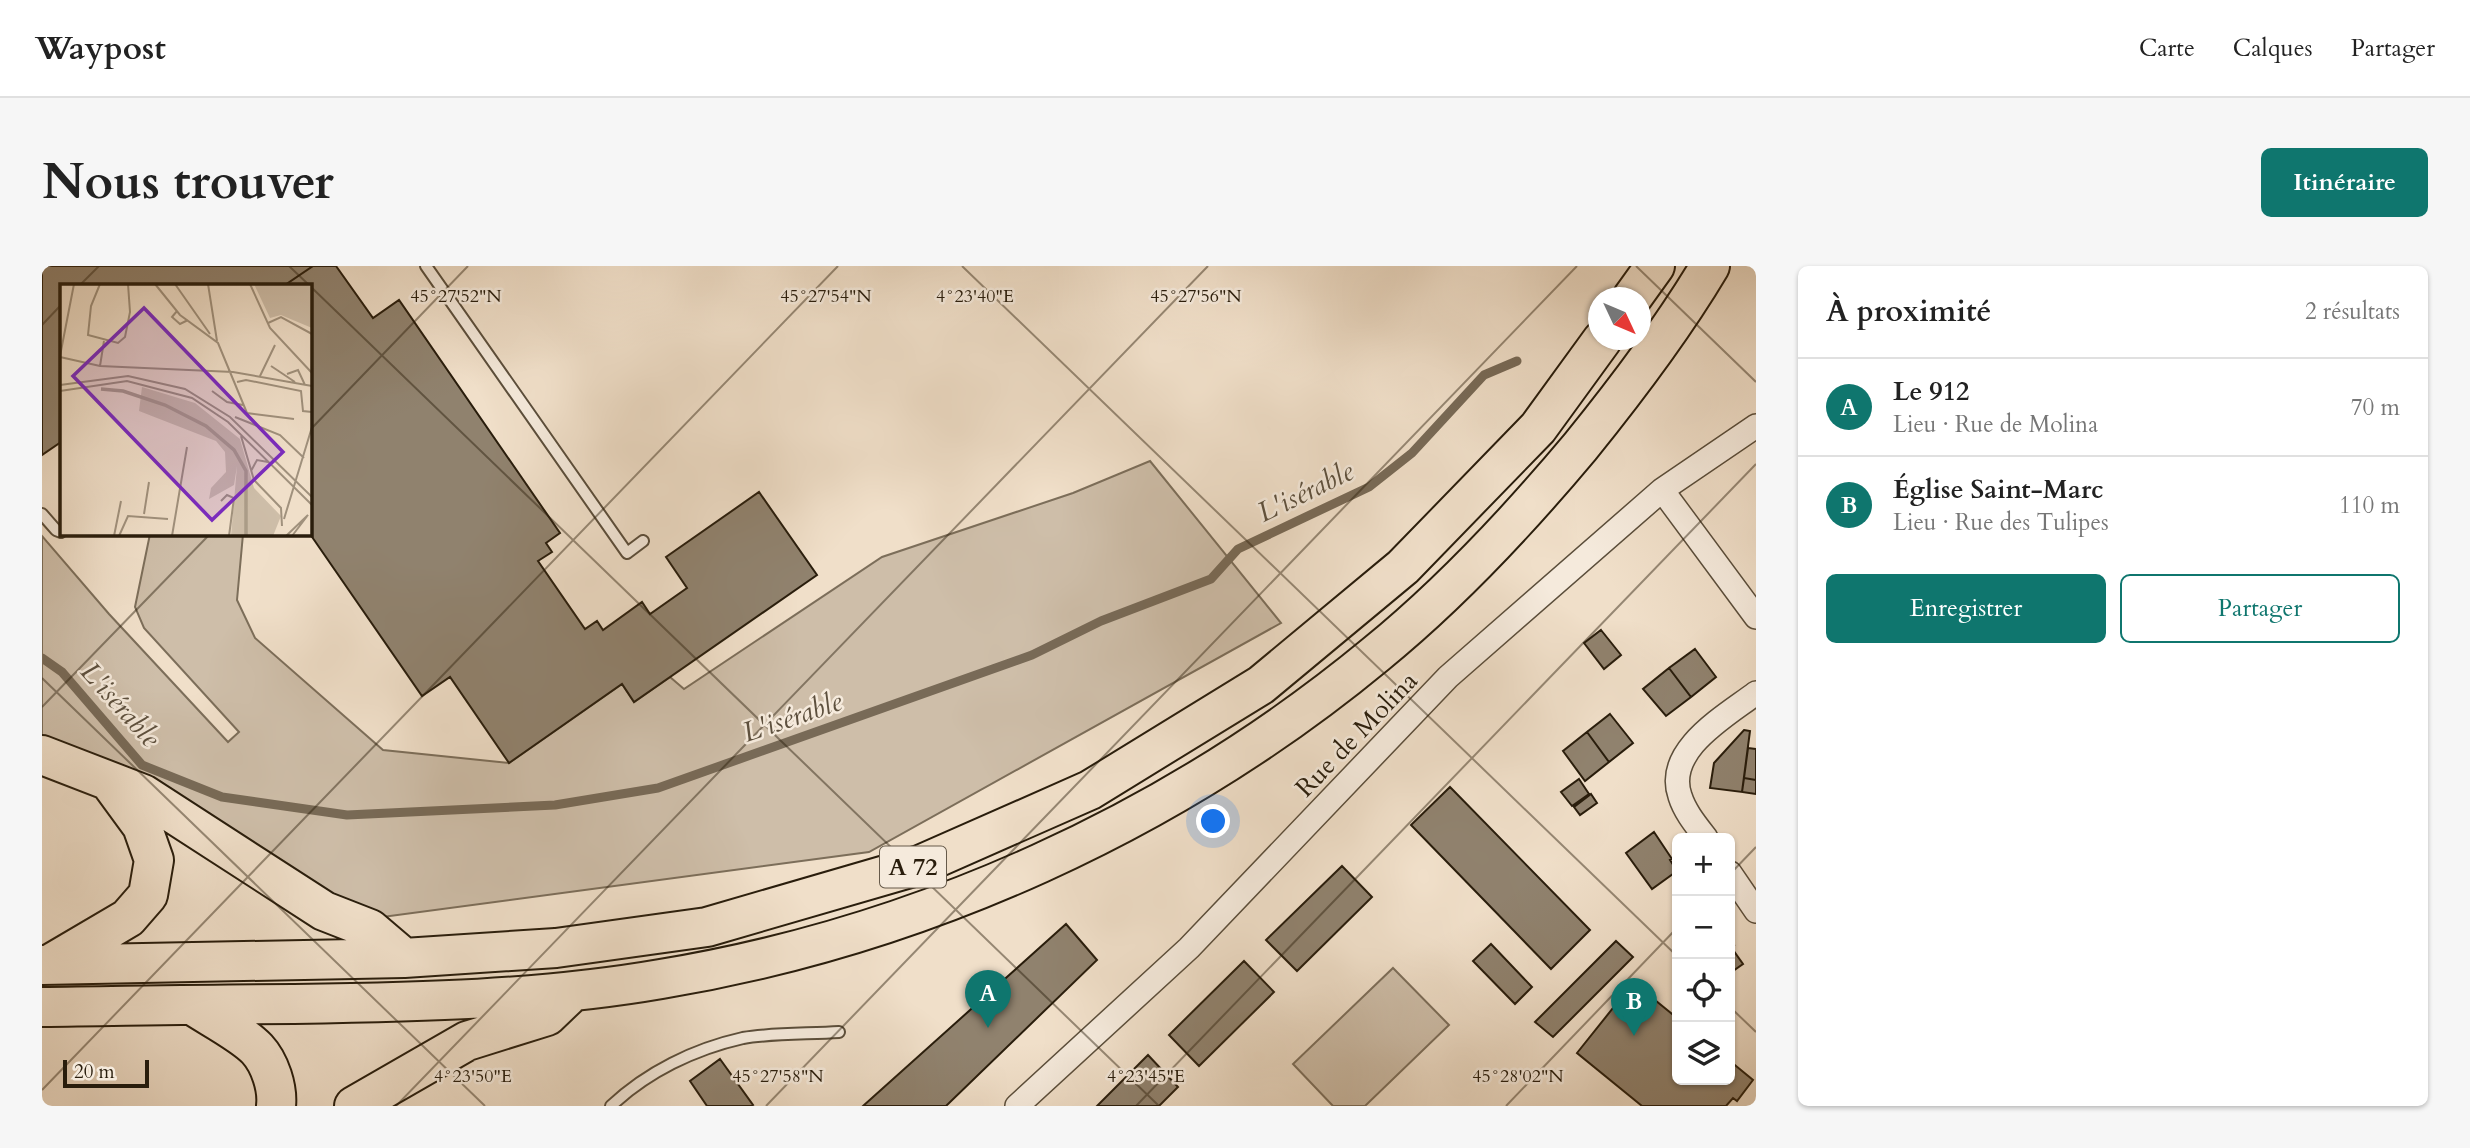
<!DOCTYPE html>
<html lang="fr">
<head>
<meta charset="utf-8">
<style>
	:root { --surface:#fff; --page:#f6f6f6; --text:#222; --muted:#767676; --line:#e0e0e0; --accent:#0f766e }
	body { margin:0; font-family:Cardo,serif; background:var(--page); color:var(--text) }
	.controls { position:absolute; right:21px; bottom:21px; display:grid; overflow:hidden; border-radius:10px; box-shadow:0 2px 5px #0004 }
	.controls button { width:63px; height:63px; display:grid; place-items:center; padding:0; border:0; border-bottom:2px solid var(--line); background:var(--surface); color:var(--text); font:35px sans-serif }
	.compass { position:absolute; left:1546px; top:21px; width:63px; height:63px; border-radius:50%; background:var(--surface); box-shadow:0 2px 5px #0004; rotate:134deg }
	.scale { position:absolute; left:21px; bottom:18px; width:86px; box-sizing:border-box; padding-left:7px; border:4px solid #291d0c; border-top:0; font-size:19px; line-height:24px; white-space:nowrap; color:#291d0c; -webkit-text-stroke:5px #f5eadc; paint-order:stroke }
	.you { position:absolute; left:1172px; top:556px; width:24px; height:24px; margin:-18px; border:5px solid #fff; border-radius:50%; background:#1a73e8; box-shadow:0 0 0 10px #1a73e833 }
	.badge { display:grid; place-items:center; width:46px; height:46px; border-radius:50%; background:var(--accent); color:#fff; font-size:23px; font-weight:700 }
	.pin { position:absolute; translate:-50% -58px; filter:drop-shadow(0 2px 4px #0008) }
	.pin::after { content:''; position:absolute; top:37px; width:24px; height:21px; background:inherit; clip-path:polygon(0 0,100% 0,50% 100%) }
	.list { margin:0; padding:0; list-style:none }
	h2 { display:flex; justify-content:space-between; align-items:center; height:91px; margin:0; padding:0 28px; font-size:30px }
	h2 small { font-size:23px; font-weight:400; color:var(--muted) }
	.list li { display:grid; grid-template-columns:46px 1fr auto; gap:21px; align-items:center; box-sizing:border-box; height:98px; padding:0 28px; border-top:2px solid var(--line) }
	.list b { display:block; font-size:26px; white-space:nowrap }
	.list p { margin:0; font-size:23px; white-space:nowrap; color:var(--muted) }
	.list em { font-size:23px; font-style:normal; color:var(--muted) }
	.actions { display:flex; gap:14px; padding:21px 28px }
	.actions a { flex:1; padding:16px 0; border:2px solid var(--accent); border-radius:10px; text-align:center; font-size:24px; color:var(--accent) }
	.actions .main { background:var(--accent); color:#fff }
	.icon { flex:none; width:38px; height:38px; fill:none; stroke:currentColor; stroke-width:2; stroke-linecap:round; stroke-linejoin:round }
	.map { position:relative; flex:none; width:1714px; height:840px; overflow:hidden; border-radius:10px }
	header { display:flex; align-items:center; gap:42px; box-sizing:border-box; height:98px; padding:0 35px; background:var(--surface); border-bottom:2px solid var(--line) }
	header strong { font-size:33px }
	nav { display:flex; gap:38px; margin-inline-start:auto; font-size:24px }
	.intro { display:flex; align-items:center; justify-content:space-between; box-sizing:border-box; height:168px; padding:0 42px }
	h1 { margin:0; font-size:49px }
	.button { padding:18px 32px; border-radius:10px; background:var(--accent); color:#fff; font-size:24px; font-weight:700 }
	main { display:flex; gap:42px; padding:0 42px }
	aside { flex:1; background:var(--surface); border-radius:10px; box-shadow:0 2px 5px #0004 }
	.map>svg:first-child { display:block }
	.green { fill:#cebea9; stroke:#7c6e5a; stroke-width:2 }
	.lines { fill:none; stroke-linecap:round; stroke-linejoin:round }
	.stream { stroke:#786a57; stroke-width:9 }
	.building { fill:#90826e; stroke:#291d0c; stroke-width:2 }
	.service-casing { stroke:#5b4e3b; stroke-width:14 }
	.minor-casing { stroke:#5b4e3b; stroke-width:26 }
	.motorway-casing { stroke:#291d0c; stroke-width:42 }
	.service { stroke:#f5eadc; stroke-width:10 }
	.minor { stroke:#f5eadc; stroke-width:23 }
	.motorway { stroke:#f0dfc9; stroke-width:38 }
	.ticks { fill:none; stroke:#291d0c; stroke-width:2; stroke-opacity:0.45 }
	.labels { text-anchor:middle; stroke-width:5; stroke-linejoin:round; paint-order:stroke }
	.shield { fill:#f5eadc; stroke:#665a4a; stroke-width:2 }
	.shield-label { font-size:24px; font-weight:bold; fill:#291d0c }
	.street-label { font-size:26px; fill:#291d0c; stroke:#f5eadc }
	.water-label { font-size:28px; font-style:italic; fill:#5d503e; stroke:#f5eadc }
	.inset-river { fill:none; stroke:#ac9d89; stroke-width:3.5 }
	.inset-road { fill:none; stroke:#a0917d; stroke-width:2 }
	.view { fill:#7b2cbf; fill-opacity:0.15; stroke:#7b2cbf; stroke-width:3.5 }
	.inset-edge { fill:none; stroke:#291d0c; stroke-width:3.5 }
	.ticks-label { font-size:18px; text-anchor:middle; fill:#291d0c; stroke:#f5eadc; stroke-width:5; stroke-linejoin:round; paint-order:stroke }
</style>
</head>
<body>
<header>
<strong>Waypost</strong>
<nav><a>Carte</a><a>Calques</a><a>Partager</a></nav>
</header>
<div class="intro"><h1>Nous trouver</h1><a class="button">Itinéraire</a></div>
<main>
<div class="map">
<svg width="1714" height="840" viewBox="0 0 1714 840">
	<rect width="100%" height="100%" fill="#f0dfc9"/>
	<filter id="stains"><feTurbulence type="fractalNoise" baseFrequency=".00286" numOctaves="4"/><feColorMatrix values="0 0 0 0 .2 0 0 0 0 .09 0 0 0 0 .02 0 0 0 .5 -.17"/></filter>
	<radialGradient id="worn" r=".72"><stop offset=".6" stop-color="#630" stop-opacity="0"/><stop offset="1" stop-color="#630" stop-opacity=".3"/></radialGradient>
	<!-- green -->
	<path class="green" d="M 1108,195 L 1239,357 L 827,586 L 333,652 L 0,478 L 0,270 L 67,348 L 186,476 L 197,466 L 102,362 L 93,341 L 108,268 L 201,268 L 195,334 L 213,372 L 341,484 L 467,497 L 580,418 L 592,436 L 628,411 L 642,423 L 840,291 L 1031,227 Z
		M 1351,702 L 1407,759 L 1323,840 L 1291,840 L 1251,798 Z"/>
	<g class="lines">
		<!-- stream -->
		<path class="stream" d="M 0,392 L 20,406 L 100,499 L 180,531 L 305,549 L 513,539 L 616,522 L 990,389 L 1059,355 L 1169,313 L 1196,283 L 1327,221 L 1370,187 L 1442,109 L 1475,95"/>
	</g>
	<!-- building -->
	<path class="building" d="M 0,0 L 271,0 L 243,19 L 19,19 L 19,176 L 0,189 Z
		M 271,0 L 294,0 L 331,52 L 357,34 L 518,267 L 504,277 L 510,286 L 496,295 L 543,363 L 555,355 L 561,364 L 600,336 L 608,348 L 645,322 L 624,291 L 717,226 L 775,309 L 592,436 L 580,418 L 467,497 L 408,411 L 380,430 L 268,268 L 268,19 L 243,19 Z
		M 1559,364 L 1579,389 L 1562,403 L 1542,377 Z
		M 1653,383 L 1674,411 L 1649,431 L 1627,402 Z
		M 1627,402 L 1649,431 L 1624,450 L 1601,423 Z
		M 1568,448 L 1591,477 L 1567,496 L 1545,466 Z
		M 1702,464 L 1708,465 L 1700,526 L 1668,522 L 1672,497 Z
		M 1545,466 L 1567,496 L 1543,515 L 1521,485 Z
		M 1706,482 L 1714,483 L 1714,514 L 1702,512 Z
		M 1702,512 L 1714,514 L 1714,528 L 1700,526 Z
		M 1537,513 L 1547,528 L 1530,540 L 1519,526 Z
		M 1408,521 L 1548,664 L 1509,703 L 1369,559 Z
		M 1549,528 L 1555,537 L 1538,549 L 1532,541 Z
		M 1612,566 L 1630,593 L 1628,594 L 1635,605 L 1610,623 L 1584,587 Z
		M 1300,600 L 1330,631 L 1255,705 L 1224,674 Z
		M 1024,658 L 1055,694 L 904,840 L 821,840 Z
		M 1688,674 L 1692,679 L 1689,681 L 1701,698 L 1688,707 Z
		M 1574,675 L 1591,691 L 1511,771 L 1493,756 Z
		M 1449,678 L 1490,721 L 1473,738 L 1431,695 Z
		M 1202,695 L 1232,726 L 1157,800 L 1127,769 Z
		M 1597,721 L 1635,752 L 1635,814 L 1688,814 L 1688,795 L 1711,814 L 1695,835 L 1691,832 L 1684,840 L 1600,840 L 1535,787 L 1575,737 L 1580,742 Z
		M 1106,789 L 1136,821 L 1117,840 L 1055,840 Z
		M 678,793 L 711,839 L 709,840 L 665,840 L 648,815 Z"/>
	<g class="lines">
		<!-- service casing -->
		<g class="service-casing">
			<path id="service" d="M 384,0 L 585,287 L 601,275
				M 0,248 L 14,264 L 19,266
				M 569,840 C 605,806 652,783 701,772 C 729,767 768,768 797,766"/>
		</g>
		<!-- minor casing -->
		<g class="minor-casing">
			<path id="minor" d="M 1620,224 L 1714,351
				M 1664,572 C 1654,559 1643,546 1638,530 C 1622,484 1684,450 1714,427
				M 1688,607 L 1714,645
				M 975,840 L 1147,682 L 1406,411 L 1620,224 L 1714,160"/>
		</g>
		<!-- motorway casing -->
		<g class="motorway-casing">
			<path id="motorway" d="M 1590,32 L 1613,0
				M 0,489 L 101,528 L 282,645 L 328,663 L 362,692
				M 8,698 L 86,652 L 106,629 L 112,594 L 100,560 L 70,519
				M 0,699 L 362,692 L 514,682 L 665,661 L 878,599 L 1048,524 L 1219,419 L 1361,301 L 1496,162 L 1560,74
				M 150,739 C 168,751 201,768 215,783 C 228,797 236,822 234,840
				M 0,741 C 84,740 168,738 252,738 C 375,736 498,734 619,713 C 879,670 1131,556 1334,388 C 1409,327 1476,255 1538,181 C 1585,123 1630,64 1668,0
				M 312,840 L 425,775 L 505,750 L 528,728"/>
		</g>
		<!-- service -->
		<use href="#service" class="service"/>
		<!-- minor -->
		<use href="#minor" class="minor"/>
		<!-- motorway -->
		<use href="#motorway" class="motorway"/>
	</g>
	<!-- ticks -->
	<path class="ticks" d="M 247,0 L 267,19M 920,0 L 1635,690M 1594,0 L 1714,116M 38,19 L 57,0M 268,20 L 1117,840M 0,59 L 19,39M 268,164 L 426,0M 0,412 L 443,840M 0,441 L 168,268M 1688,608 L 1714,581M 1688,741 L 1714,766M 0,824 L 796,0M 354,840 L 1166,0M 724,840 L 1535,0M 1094,840 L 1714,198M 1464,840 L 1635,662"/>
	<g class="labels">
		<!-- shield labels -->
		<rect class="shield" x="838" y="580.5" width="66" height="41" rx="5"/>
		<g class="shield-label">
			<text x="871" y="609">A 72</text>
		</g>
		<!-- street labels -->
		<g class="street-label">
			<text transform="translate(1314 468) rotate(-46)" y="9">Rue de Molina</text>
		</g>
		<!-- water labels -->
		<g class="water-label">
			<text transform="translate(1263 225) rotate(-26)" y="10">L'isérable</text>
			<text transform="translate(79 438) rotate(48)" y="10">L'isérable</text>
			<text transform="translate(750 450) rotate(-19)" y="10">L'isérable</text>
		</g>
	</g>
	<!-- overview -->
	<g transform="translate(18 18)">
		<rect width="252" height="252" fill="#f0dfc9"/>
		<path d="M 194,0 L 252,0 L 252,44 L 221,31 L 210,34 ZM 82,103 L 135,119 L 180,155 L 194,204 L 221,232 L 213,252 L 171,252 L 177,182 L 174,201 L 149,215 L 151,204 L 166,188 L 165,168 L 156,157 L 79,127 Z" fill="#cebea9"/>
		<path class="inset-river" d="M 41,105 L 63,107 L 105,121 L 146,142 L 174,166 L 186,187 L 186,252"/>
		<path class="inset-road" d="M 40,0 L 31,22 L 28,51 L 58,59 L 65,53 L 70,28 L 68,0M 95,0 L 120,31 L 158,59 L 187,129 L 234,135M 115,0 L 150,50M 148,0 L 157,57M 190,0 L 210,44 L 252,89M 117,27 L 112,33 L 120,40 L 128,36M 208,39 L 221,33 L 252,50M 0,72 L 14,0M 0,73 L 40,82 L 173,88 L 252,102M 40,82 L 44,57M 211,82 L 235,98M 227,90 L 238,86 L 245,101M 200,92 L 215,61M 177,98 L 186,96 L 241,107 L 243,127 L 252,128M 0,101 L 68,92 L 125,105 L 170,133 L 252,213M 0,107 L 67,97 L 132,114 L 168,138 L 252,221M 152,107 L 167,118 L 183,121M 175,133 L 220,151 L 244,174M 181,152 L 194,196 L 221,224 L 222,242M 191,187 L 197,176 L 208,178M 161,217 L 167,211 L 174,214 L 169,252M 84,230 L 89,198M 224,235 L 252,143M 54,252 L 61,217M 59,252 L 68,232 L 108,235M 112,252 L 127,163M 226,252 L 248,231 L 232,252"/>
		<path class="view" d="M 84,24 L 223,168 L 152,236 L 13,92 Z"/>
		<rect width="252" height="252" class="inset-edge"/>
	</g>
	<g class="ticks-label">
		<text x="933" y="36">4°23'40"E</text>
		<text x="784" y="36">45°27'54"N</text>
		<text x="414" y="36">45°27'52"N</text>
		<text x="1154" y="36">45°27'56"N</text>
		<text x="736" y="816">45°27'58"N</text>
		<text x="1476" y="816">45°28'02"N</text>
		<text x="431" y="816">4°23'50"E</text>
		<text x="1104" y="816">4°23'45"E</text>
	</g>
	<rect width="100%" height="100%" filter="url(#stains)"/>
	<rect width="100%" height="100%" fill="url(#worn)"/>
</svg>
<div class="controls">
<button>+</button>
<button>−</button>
<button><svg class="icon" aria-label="locate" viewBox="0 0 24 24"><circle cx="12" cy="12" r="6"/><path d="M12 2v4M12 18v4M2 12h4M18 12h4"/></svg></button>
<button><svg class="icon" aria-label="layers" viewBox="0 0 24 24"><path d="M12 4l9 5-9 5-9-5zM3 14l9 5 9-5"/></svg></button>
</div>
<svg class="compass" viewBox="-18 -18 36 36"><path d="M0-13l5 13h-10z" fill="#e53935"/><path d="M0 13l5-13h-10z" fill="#767676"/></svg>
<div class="scale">20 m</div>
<div class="you"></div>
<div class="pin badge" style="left:946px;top:762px">A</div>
<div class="pin badge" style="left:1592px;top:770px">B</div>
</div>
<aside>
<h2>À proximité<small>2 résultats</small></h2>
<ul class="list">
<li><span class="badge">A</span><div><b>Le 912</b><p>Lieu · Rue de Molina</p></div><em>70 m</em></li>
<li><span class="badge">B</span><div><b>Église Saint-Marc</b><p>Lieu · Rue des Tulipes</p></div><em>110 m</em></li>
</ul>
<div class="actions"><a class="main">Enregistrer</a><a>Partager</a></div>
</aside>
</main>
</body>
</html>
